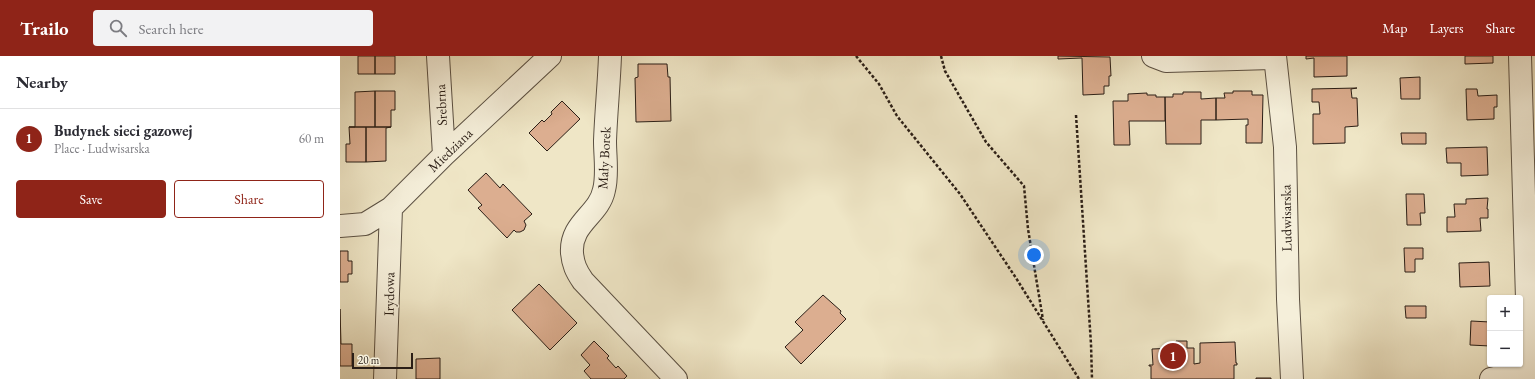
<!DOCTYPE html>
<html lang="en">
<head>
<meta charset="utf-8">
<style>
	:root { --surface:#fff; --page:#f2f2f3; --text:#2b2b33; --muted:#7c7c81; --line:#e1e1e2; --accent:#8f2418 }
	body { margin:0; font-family:"EB Garamond",serif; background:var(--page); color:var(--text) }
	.controls { position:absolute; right:12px; bottom:12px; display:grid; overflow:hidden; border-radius:4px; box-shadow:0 1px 3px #0004 }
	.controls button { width:36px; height:36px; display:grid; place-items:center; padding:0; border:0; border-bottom:1px solid var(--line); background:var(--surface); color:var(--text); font:20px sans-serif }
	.scale { position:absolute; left:12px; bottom:10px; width:61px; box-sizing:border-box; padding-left:4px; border:2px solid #2a1e16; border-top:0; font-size:11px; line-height:14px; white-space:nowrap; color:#2a1e16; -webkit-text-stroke:3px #f5efda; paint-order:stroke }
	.you { position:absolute; left:694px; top:199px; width:14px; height:14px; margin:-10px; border:3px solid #fff; border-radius:50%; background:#1a73e8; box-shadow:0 0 0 6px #1a73e833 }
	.badge { display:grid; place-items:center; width:26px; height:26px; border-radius:50%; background:var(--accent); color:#fff; font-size:13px; font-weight:700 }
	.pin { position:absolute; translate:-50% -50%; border:2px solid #fff; box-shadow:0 1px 4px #0006 }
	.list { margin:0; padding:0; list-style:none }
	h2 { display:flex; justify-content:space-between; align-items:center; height:52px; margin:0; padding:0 16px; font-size:17px }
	h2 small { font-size:13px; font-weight:400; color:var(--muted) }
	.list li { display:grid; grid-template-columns:26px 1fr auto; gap:12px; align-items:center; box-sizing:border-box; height:60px; padding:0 16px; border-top:1px solid var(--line) }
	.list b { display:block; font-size:15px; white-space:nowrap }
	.list p { margin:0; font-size:13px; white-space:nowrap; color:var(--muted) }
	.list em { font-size:13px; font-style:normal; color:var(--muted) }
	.actions { display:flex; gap:8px; padding:12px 16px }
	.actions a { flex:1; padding:9px 0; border:1px solid var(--accent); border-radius:4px; text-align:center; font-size:14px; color:var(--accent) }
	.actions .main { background:var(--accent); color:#fff }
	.icon { flex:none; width:22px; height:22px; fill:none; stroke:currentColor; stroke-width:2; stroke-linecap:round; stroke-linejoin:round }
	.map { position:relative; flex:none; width:1195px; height:323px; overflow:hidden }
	header { display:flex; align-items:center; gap:24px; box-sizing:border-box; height:56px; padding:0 20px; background:var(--accent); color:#fff }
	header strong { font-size:19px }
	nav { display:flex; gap:22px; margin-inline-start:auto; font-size:14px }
	.search { width:280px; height:36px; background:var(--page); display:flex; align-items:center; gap:10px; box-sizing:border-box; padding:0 14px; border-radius:4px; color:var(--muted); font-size:15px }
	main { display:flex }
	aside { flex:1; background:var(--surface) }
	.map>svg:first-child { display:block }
	.building { fill:#dcae90; stroke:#2a1e16 }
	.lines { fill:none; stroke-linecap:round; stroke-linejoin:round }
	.minor-casing { stroke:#5b5042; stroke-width:24 }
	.path { stroke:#2a1e16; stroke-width:2.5; stroke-dasharray:3 2; stroke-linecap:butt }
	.minor { stroke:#f5efda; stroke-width:22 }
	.labels { text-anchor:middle; stroke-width:3; stroke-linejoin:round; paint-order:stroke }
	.street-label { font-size:14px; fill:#2a1e16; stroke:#f5efda }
</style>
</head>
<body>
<header>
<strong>Trailo</strong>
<div class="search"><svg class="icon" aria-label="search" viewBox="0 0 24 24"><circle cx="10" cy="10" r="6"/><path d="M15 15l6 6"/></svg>Search here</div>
<nav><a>Map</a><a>Layers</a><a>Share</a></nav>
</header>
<main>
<aside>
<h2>Nearby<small></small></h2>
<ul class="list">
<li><span class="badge">1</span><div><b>Budynek sieci gazowej</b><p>Place · Ludwisarska</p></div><em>60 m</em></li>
</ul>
<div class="actions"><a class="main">Save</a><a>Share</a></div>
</aside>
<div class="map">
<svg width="1195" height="323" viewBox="0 0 1195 323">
	<rect width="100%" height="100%" fill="#efe6c6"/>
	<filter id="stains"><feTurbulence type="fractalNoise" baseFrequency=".005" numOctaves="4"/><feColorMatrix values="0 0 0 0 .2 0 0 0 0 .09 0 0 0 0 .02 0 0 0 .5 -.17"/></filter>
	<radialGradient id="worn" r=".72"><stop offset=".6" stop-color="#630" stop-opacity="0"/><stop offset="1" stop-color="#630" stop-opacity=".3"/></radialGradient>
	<!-- building -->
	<path class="building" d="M 18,0 L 35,0 L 35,18 L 18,18 Z
		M 35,0 L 55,0 L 55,18 L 35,18 Z
		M 718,0 L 770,1 L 771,20 L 769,20 L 769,30 L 764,30 L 764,38 L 743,39 L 742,2 L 718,3 Z
		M 966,0 L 1007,0 L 1007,20 L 974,21 L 974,2 L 966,3 Z
		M 1125,0 L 1153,0 L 1153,7 L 1125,8 Z
		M 298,8 L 327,8 L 328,21 L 330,21 L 331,65 L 296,66 L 295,22 L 298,21 Z
		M 1080,21 L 1080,43 L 1061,43 L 1060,22 Z
		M 1017,32 L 1011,33 L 1012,42 L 1017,42 L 1018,70 L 1005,71 L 1005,87 L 973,88 L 973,58 L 980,58 L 979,46 L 972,46 L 972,33 Z
		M 1126,33 L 1137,33 L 1138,40 L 1157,39 L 1157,51 L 1154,51 L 1154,63 L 1127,64 Z
		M 35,35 L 35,71 L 9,71 L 15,71 L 15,36 Z
		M 35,35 L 55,35 L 55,54 L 51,54 L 51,71 L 35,71 Z
		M 893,35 L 912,35 L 912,39 L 923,39 L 922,87 L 906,87 L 906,69 L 908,69 L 908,63 L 876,64 L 876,42 L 885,42 L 884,37 L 893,37 Z
		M 843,36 L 861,36 L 861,43 L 876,42 L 876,64 L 861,64 L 861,88 L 826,88 L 825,41 L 833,41 L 833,38 L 843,38 Z
		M 807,37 L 807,39 L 816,39 L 816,41 L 825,41 L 825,65 L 789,65 L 790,89 L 774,89 L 773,45 L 788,45 L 788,38 Z
		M 222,45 L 240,63 L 207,95 L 189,77 L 202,64 L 204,66 L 212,58 L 211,56 Z
		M 9,71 L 26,71 L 26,106 L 6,106 L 6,88 L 10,88 Z
		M 26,71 L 51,71 L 46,72 L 46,105 L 26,106 Z
		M 1061,77 L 1086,77 L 1086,88 L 1062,88 Z
		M 1147,91 L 1148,119 L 1121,120 L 1121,107 L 1107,107 L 1106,92 Z
		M 146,117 L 160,132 L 163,128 L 192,158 L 184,165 L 186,169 L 184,174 L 180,176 L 176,176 L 174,174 L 167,182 L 138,152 L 142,149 L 128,134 Z
		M 1066,138 L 1084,138 L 1085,157 L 1080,157 L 1081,169 L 1067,169 Z
		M 1148,142 L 1147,153 L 1148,153 L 1148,162 L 1140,162 L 1141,175 L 1107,176 L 1107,161 L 1115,161 L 1114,148 L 1126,148 L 1126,143 Z
		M 1064,192 L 1083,192 L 1083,203 L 1075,203 L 1075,216 L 1065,216 Z
		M 0,195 L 8,195 L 8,205 L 12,205 L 12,218 L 8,218 L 8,226 L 0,226 Z
		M 1149,206 L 1150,230 L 1120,231 L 1119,207 Z
		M 199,228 L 237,267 L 210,294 L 172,254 Z
		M 483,239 L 501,255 L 500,257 L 506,263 L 461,308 L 445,291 L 463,274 L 455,266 Z
		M 1065,250 L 1086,250 L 1086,262 L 1066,262 Z
		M 0,253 L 1,288 L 12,288 L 12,310 L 0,310 Z
		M 1131,265 L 1150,266 L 1150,290 L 1130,289 Z
		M 254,285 L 269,300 L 267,302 L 276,312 L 278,310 L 287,320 L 284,323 L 251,323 L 244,315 L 250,309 L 241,299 Z
		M 836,285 L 847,285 L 847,292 L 854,292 L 854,308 L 860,307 L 860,287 L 895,286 L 896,307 L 897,307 L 897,309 L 894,309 L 894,323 L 811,323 L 811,310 L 809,310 L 809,309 L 813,309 L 812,293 L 836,292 Z
		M 100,302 L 100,323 L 76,323 L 76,303 Z
		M 916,322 L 931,322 L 931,323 L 916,323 Z"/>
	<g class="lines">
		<!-- minor casing -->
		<g class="minor-casing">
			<path id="minor" d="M 98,0 L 104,99
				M 270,0 C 269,28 266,57 265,85 C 265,101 268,119 264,134 C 259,159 230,167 232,197 C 233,208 236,215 243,225 L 336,323
				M 813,0 L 826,5 L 935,2
				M 935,0 L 945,91 L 948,243 L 952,323
				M 1180,0 L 1189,313 L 1193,323
				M 0,170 L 25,168 L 51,152 L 104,99 L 210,0
				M 45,323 L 51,152
				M 1151,323 L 1195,312"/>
		</g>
		<!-- path -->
		<path class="path" d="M 516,0 L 539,28 L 557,60 L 620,138 L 676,222 L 739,323
			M 601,0 L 605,15 L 646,86 L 684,130 L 688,173 L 703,264
			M 736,59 L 751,288 L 752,323"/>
		<!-- minor -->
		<use href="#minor" class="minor"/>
	</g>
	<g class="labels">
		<!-- street labels -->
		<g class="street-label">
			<text transform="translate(101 49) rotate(-93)" y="5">Srebrna</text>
			<text transform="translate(110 94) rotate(-44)" y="5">Miedziana</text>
			<text transform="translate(264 102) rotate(-87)" y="5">Mały Borek</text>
			<text transform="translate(946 162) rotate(-91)" y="5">Ludwisarska</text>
			<text transform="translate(49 238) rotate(-89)" y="5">Irydowa</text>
		</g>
	</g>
	<rect width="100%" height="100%" filter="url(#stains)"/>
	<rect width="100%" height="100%" fill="url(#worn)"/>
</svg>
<div class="controls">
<button>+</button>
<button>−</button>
</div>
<div class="scale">20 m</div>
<div class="you"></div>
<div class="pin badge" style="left:833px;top:300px">1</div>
</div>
</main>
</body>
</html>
